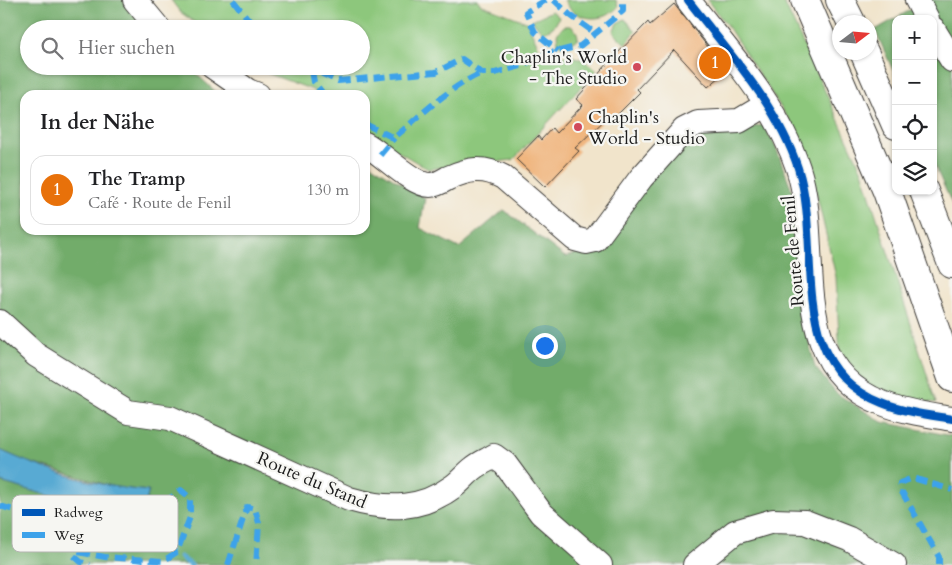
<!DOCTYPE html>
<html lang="de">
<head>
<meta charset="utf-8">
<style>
	:root { --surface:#fff; --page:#f6f6f6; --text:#202124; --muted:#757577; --line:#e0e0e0; --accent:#ea580c }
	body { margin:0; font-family:Cardo,serif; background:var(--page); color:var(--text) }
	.controls { position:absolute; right:15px; top:15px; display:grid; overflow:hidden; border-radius:10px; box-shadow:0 1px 4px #0004 }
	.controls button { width:45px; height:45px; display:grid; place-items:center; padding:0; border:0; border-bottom:1px solid var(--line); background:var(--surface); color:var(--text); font:25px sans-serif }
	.compass { position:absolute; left:832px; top:15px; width:45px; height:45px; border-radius:50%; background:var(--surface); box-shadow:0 1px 4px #0004; rotate:74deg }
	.you { position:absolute; left:544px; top:345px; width:18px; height:18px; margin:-12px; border:4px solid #fff; border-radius:50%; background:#1a73e8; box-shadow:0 0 0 8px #1a73e833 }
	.badge { display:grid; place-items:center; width:32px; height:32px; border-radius:50%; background:var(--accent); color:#fff; font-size:16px; font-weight:700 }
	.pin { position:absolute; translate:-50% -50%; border:2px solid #fff; box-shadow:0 1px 5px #0006 }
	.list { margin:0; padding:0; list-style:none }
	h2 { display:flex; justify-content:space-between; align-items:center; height:65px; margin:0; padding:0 20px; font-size:21px }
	h2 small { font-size:16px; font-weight:400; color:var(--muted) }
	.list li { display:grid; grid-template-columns:32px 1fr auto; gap:15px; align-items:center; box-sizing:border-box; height:70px; margin:0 10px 10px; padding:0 10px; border:1px solid var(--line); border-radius:15px }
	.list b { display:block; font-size:19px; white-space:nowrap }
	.list p { margin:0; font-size:16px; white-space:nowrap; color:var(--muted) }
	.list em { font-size:16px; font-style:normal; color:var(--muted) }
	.icon { flex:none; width:28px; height:28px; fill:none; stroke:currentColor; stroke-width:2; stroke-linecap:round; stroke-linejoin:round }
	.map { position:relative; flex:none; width:952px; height:565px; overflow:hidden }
	.search { position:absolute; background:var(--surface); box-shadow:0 1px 4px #0004; left:20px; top:20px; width:350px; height:55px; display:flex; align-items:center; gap:12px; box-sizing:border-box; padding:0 18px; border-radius:28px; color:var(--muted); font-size:19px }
	.panel { position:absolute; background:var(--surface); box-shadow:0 1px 4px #0004; left:20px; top:90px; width:350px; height:145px; border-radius:15px }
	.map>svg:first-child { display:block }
	.green { fill:#8dc77b; stroke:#54724c }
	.forest { fill:#72ac6b; stroke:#476444 }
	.water { fill:#58aad3; stroke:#3a6378 }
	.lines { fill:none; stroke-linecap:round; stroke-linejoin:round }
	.stream { stroke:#58aad3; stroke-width:5 }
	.building { fill:#f0b67f }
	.minor-casing { stroke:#3c3a36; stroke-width:26 }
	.highway-casing { stroke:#3c3a36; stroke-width:30 }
	.minor { stroke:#fff; stroke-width:24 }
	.highway { stroke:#fff; stroke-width:28 }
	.quiet { stroke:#3da2ea; stroke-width:6; stroke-dasharray:12 6; stroke-linecap:butt }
	.cycleway-casing { stroke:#f6f6f2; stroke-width:11 }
	.cycleway { stroke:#0057b8; stroke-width:8 }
	.poi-dot { fill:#d1495b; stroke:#f6f6f2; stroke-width:2 }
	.labels { text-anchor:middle; stroke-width:4.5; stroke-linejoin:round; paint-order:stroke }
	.poi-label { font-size:18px; fill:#1c1c1c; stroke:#f6f6f2; text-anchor:end }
	.street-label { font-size:18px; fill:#1c1c1c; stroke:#f6f6f2 }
	.key { fill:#f6f6f2; stroke:#b5b5b2; stroke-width:1 }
	.key-label { font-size:14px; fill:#1c1c1c }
</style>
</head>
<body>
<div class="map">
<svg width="952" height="565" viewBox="0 0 952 565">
	<rect width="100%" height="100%" fill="#f6f6f2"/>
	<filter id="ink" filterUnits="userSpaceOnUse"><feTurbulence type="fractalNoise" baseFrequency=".02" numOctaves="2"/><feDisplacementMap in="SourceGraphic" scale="10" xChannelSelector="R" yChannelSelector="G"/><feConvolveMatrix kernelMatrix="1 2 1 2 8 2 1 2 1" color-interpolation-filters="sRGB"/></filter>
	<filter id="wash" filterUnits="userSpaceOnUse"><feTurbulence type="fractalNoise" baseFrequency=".0096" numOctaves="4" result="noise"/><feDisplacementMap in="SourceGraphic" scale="20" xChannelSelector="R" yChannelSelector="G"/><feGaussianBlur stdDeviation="1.12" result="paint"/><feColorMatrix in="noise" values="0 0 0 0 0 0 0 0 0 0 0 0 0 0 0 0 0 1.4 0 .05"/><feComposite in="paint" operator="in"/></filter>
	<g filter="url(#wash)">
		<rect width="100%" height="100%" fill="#f1e4cb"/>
		<!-- green -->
		<path class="green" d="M 171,0 L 478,0 L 480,4 L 527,22 L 544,59 C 570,55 575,53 597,70 L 513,160 L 428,169 L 365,132 L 365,95 L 317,95 L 313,90 L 264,72 L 256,66 L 361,66 L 361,29 L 204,29 L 180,12 Z
			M 564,0 L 616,0 L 618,7 C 607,19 589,22 574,12 C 570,10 567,4 564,0 Z
			M 707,0 L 783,0 L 862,171 L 936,403 L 895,397 L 860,383 L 840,358 L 836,277 L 814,183 L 791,123 L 729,28 Z
			M 552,11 L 559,17 C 556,26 551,30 542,32 L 532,20 Z
			M 625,19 L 636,31 L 625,44 L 613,32 L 617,23 Z
			M 564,26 L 571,26 C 576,30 578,33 578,39 L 564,46 L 558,44 L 557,34 Z"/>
		<!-- forest -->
		<path class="forest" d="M 0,0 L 123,0 L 149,29 L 29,29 L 29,66 L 188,66 L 219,95 L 25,95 L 25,230 L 365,230 L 365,161 L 425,198 L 420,228 L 459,248 L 504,210 L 565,257 L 604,245 L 647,180 L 692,133 L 713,135 L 763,125 L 775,145 L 793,193 L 796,288 L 815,367 L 836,393 L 882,422 L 952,436 L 952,565 L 0,564 L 0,482 L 90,507 L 139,525 L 149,491 L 118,488 L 24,461 L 0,450 Z
			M 928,0 L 952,0 L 952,204 L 933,162 L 933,19 L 896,19 L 896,77 L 875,30 Z"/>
		<!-- water -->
		<path class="water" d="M 0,450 C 46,471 99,487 149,491 L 139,525 L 90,507 L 0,482 Z"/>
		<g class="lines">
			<!-- stream -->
			<path class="stream" d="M 162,547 L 170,551
				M 180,557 L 191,565"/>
		</g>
		<g id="blocks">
			<!-- building -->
			<path class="building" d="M 674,4 L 727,71 L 708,87 L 674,50 L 637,89 L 640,92 L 614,118 L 610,115 L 575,148 L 579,151 L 545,187 L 516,159 L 538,136 L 541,140 L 552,128 L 556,133 L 583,105 L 576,99 L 611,60 L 648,22 L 650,25 Z"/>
		</g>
	</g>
	<g filter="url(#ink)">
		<use href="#blocks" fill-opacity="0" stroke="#3c3a36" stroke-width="1"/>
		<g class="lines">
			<!-- minor casing -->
			<g class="minor-casing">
				<path id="minor" d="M 135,0 L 159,29
					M 688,0 C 728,52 777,104 798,168 C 824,248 783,364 882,403 C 904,412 929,415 952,419
					M 917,0 L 927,19
					M 933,29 L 952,60
					M 212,66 L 248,91 L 258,95
					M 365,144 C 382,153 412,185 430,185 C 436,185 443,181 448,178 C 468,169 483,166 503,177 L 575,239 L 586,242 L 595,240 L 641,178 L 684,130 L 698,123 L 739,121 L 766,105
					M 0,322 L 36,355 L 128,412 L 170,418 L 349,499 C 387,510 420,511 454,486 C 461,481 467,473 474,468 C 480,463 488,460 494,456 L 505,464 L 541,513 L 600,565
					M 695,565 L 735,532 L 773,521 L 805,522 L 849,539 L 894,565"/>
			</g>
			<!-- highway casing -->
			<g class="highway-casing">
				<path id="highway" d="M 805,0 L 887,191 L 952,378
					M 840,0 L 851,22
					M 864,52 L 896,125
					M 924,191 L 952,264"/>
			</g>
			<!-- minor -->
			<use href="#minor" class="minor"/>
			<!-- highway -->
			<use href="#highway" class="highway"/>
			<!-- quiet -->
			<path class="quiet" d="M 233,0 L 256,29
				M 546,0 L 526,12 L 535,32 L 558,51
				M 554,0 L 570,15 L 595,33
				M 305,66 L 338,81 L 436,72 L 462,59 L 482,73 L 495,73 L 521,66 L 542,55 L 580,46 L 623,11 L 623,0
				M 312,71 L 314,82 L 324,95
				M 365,124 L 394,138 C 421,115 449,87 482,73
				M 380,155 L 394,138
				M 0,506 L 14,510 L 48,511 L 142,543 L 159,536 L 169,499 L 181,490 L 190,498 L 190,517 L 177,552 L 163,561 L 105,557 L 78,552 L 74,556 L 81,562 L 90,565
				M 228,565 L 247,507 L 255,509 L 259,523 L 256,565
				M 939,565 L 939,557 L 902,492 L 900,483 L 913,478 L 952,490"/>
			<!-- cycleway casing -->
			<g class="cycleway-casing">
				<path id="cycleway" d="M 688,0 C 728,52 777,104 798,168 C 824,248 783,364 882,403 C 904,412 929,415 952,419"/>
			</g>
			<!-- cycleway -->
			<use href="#cycleway" class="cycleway"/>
		</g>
	</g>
	<!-- markers -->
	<g class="poi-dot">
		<circle cx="637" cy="67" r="5"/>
		<circle cx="578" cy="127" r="5"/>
	</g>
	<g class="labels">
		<!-- poi labels -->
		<g class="poi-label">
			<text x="627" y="63">Chaplin's World<tspan x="627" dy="21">- The Studio</tspan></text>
			<text x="588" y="123" text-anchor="start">Chaplin's<tspan x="588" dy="21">World - Studio</tspan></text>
		</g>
		<!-- street labels -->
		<g class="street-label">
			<text transform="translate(793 251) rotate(-95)" y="6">Route de Fenil</text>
			<text transform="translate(312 480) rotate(23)" y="6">Route du Stand</text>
		</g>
	</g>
	<!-- legend -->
	<rect x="12" y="495" width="166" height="57" rx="8" class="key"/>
	<rect x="22" y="509" width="23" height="7" fill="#0057b8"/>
	<rect x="22" y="532" width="23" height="6" fill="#3da2ea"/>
	<g class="key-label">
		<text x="54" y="517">Radweg</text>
		<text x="54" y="540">Weg</text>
	</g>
</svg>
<div class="controls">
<button>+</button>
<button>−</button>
<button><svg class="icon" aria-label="locate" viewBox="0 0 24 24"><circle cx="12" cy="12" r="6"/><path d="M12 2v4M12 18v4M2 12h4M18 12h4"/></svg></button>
<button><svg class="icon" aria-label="layers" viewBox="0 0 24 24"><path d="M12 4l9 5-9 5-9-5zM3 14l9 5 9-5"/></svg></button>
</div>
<svg class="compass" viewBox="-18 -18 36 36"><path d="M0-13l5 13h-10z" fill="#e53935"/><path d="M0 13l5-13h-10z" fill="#757577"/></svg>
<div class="you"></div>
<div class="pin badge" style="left:715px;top:63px;background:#e8710a">1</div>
<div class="search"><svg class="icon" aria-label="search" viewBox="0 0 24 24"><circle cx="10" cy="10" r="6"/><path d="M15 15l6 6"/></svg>Hier suchen</div>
<section class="panel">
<h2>In der Nähe<small></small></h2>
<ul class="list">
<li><span class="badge" style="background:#e8710a">1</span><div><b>The Tramp</b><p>Café · Route de Fenil</p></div><em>130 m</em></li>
</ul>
</section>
</div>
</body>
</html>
